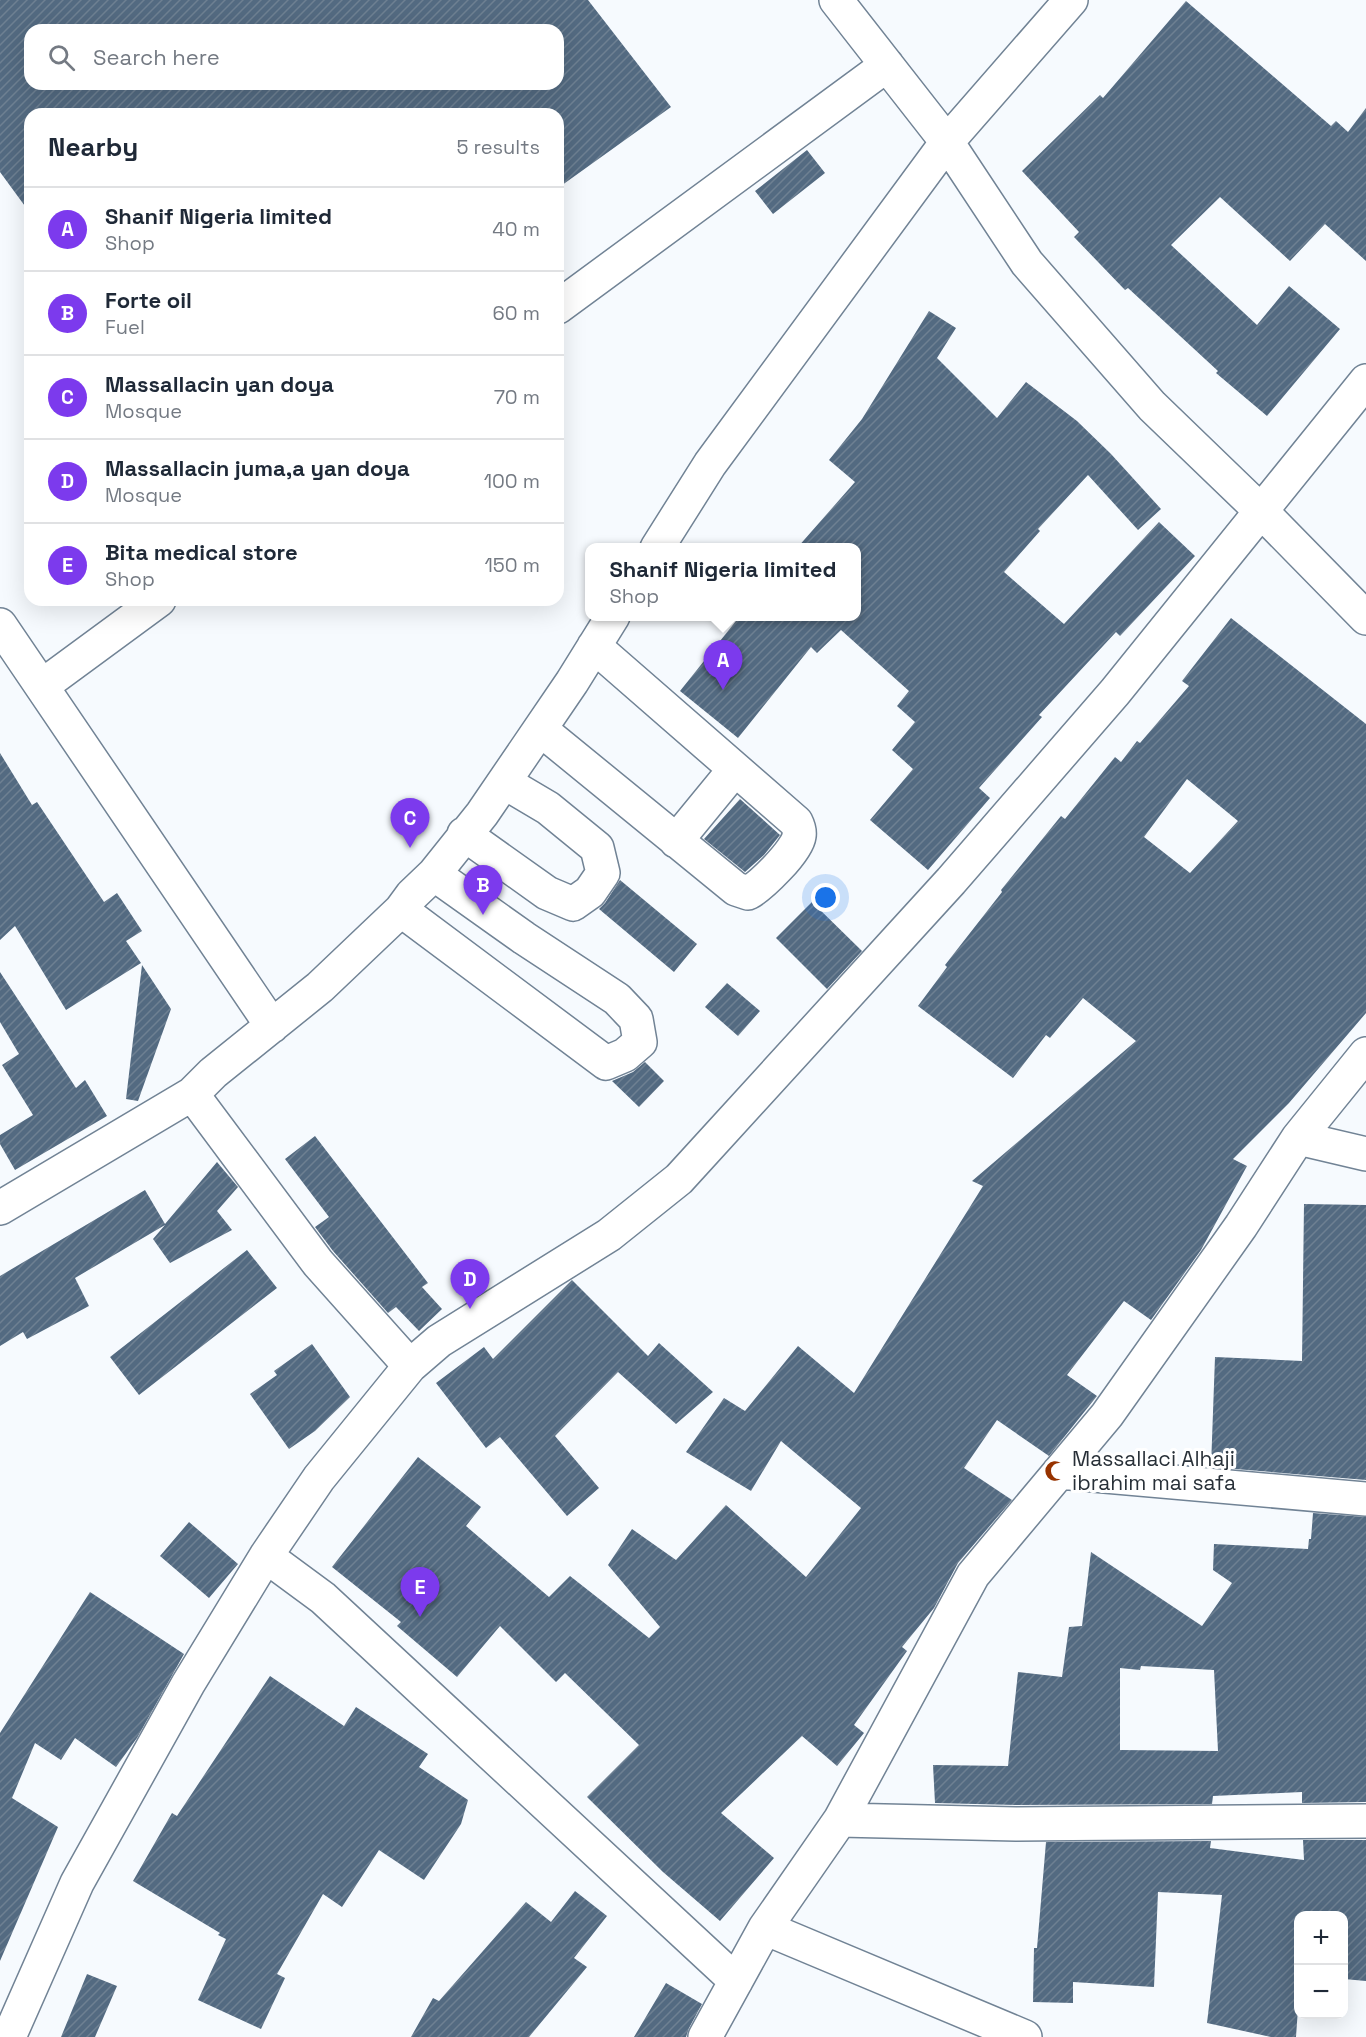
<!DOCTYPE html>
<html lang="en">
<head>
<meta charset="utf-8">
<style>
	:root { --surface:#fff; --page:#f2f2f3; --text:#1f2937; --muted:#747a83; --line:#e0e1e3; --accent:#7c3aed }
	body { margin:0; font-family:"Space Grotesk",sans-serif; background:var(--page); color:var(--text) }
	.controls { position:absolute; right:18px; bottom:18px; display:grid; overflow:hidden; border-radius:12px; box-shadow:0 6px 24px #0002 }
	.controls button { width:54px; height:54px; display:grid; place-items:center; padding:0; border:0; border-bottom:2px solid var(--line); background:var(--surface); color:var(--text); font:30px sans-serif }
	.you { position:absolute; left:826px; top:898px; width:21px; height:21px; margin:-15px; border:4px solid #fff; border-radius:50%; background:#1a73e8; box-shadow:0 0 0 9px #1a73e833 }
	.badge { display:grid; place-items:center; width:39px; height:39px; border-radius:50%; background:var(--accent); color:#fff; font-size:20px; font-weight:700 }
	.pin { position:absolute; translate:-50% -50px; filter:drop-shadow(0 2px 3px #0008) }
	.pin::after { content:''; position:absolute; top:32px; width:21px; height:18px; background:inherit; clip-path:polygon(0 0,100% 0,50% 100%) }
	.popup { position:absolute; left:585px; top:543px; width:276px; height:78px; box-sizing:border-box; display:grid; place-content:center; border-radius:12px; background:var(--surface); filter:drop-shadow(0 2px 4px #0005); font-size:20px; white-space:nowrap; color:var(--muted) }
	.popup b { font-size:22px; color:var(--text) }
	.popup::after { content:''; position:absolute; left:50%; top:100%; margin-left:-12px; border:12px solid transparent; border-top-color:var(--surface) }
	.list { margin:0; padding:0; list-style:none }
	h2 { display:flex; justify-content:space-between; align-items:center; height:78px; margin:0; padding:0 24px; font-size:26px }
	h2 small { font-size:20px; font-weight:400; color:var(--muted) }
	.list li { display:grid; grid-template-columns:39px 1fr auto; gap:18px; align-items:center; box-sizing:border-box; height:84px; padding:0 24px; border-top:2px solid var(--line) }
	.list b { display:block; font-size:22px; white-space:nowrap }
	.list p { margin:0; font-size:20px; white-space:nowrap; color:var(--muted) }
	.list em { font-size:20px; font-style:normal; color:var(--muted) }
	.icon { flex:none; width:33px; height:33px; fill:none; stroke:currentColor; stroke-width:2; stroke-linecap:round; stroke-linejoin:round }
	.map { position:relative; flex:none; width:1366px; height:2037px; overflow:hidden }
	.search { position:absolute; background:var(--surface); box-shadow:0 6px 24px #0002; left:24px; top:24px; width:540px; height:66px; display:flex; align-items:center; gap:15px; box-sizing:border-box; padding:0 21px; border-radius:18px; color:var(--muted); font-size:22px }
	.panel { position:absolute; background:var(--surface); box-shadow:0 6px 24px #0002; left:24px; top:108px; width:540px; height:498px; border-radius:18px }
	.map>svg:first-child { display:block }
	.building { fill:url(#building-hatch); fill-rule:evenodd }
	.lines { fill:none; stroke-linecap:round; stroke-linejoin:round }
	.minor-casing { stroke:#718395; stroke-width:36 }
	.minor { stroke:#fff; stroke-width:33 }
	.labels { text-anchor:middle; stroke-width:6; stroke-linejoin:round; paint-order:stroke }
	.poi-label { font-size:21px; fill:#283038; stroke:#fff; text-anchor:start }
</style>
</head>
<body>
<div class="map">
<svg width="1366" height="2037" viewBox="0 0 1366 2037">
	<defs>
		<pattern id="building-hatch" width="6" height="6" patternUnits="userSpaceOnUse" patternTransform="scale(1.5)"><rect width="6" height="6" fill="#536a81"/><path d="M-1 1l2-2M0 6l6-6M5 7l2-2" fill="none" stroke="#6e8092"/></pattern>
	</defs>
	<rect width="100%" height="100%" fill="#f6fafe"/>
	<!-- building -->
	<path class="building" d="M 0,0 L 588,0 L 671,107 L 558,188 L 558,114 L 30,114 L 30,213 L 0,172 ZM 30,30 L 558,30 L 558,84 L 30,84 Z
		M 1186,1 L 1331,126 L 1336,121 L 1348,132 L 1366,108 L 1366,261 L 1325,224 L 1290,261 L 1220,197 L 1171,245 L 1257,325 L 1289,286 L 1340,329 L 1267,416 L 1216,373 L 1218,371 L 1128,288 L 1125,290 L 1074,237 L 1079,232 L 1022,171 L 1100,95 L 1103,98 Z
		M 807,150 L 825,173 L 773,214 L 755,191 Z
		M 929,311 L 956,328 L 937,358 L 997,418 L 1026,382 L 1077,421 L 1111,454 L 1161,509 L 1138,530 L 1088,475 L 1038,529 L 1040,531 L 1004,572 L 1064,624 L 1159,522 L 1195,556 L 1120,636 L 1116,632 L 1039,715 L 1042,717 L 979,788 L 990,798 L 928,870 L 870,820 L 913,769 L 892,750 L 915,722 L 897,706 L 909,691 L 841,630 L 817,653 L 811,647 L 738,738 L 680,691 L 740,616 L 856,616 L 856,548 L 797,548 L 855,482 L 829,460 L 862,419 Z
		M 1231,618 L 1366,724 L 1366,1013 L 1289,1103 L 1233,1159 L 1247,1166 L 1201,1250 L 1151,1320 L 1124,1301 L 1067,1375 L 1097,1396 L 1049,1456 L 997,1420 L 964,1468 L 1012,1500 L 958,1563 L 934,1608 L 902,1647 L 907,1651 L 854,1725 L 864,1733 L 837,1766 L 802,1736 L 721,1813 L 774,1858 L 720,1921 L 663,1872 L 587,1797 L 639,1745 L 565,1673 L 556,1682 L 500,1626 L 457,1677 L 397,1626 L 401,1622 L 332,1567 L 418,1457 L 481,1507 L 466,1526 L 549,1597 L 570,1576 L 649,1638 L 660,1627 L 608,1565 L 632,1529 L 676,1560 L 726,1505 L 806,1577 L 861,1508 L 781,1441 L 751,1491 L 686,1452 L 724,1398 L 745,1411 L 798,1346 L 854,1393 L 983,1186 L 972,1181 L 1136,1041 L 1083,998 L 1050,1038 L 1046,1035 L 1013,1078 L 918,1006 L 947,967 L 945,965 L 1002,892 L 1001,890 L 1061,816 L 1065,819 L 1115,757 L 1121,762 L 1137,741 L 1140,743 L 1189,686 L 1182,681 ZM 1187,779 L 1238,821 L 1190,873 L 1144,837 Z
		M 0,753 L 32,805 L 37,802 L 104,902 L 117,893 L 142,931 L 126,941 L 141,963 L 66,1010 L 15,926 L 0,940 Z
		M 740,799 L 780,835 L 764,855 L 745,872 L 704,839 Z
		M 620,880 L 697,944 L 674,972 L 599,909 L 605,903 Z
		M 812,902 L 862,951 L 827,989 L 776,938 Z
		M 142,965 L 171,1009 L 138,1101 L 126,1099 Z
		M 0,972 L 76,1088 L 85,1080 L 107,1116 L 15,1170 L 0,1144 L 0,1135 L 33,1115 L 2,1065 L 19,1054 L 0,1022 Z
		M 727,983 L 760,1011 L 738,1036 L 705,1007 Z
		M 645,1062 L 664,1081 L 639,1107 L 612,1081 L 633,1072 Z
		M 315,1136 L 428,1283 L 422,1287 L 442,1309 L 419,1331 L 396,1307 L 388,1313 L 333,1251 L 315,1227 L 329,1217 L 285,1159 Z
		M 217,1162 L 238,1187 L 217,1211 L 232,1230 L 170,1263 L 153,1239 L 165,1225 L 75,1278 L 89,1306 L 27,1339 L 23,1332 L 0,1346 L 0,1276 L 145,1190 L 165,1224 Z
		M 1304,1204 L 1366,1205 L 1366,1480 L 1211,1467 L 1215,1357 L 1302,1361 Z
		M 247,1250 L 277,1288 L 139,1395 L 110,1357 Z
		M 572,1280 L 648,1356 L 659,1343 L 713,1392 L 676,1424 L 618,1372 L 555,1436 L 599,1488 L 567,1516 L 500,1437 L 486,1448 L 436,1383 L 484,1347 L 493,1359 Z
		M 312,1344 L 350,1397 L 315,1431 L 289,1449 L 250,1394 L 277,1375 L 274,1371 Z
		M 1313,1513 L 1366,1517 L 1366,1802 L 1302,1803 L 1302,1792 L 1213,1796 L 1212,1804 L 1016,1805 L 935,1803 L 933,1765 L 1008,1766 L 1018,1672 L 1062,1677 L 1069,1627 L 1082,1626 L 1091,1552 L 1202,1626 L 1232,1583 L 1213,1570 L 1214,1544 L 1308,1549 L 1309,1539 L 1311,1539 ZM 1141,1666 L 1214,1670 L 1218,1751 L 1120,1750 L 1120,1668 L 1140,1670 Z
		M 189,1522 L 238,1564 L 209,1598 L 160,1556 Z
		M 90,1592 L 184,1654 L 137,1738 L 116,1767 L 75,1738 L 61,1760 L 35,1743 L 12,1798 L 58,1827 L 0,1961 L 0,1733 Z
		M 270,1676 L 344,1726 L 356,1707 L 428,1754 L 419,1767 L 468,1800 L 461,1824 L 424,1880 L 379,1850 L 342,1907 L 323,1894 L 277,1974 L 285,1978 L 261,2029 L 198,2000 L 226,1939 L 218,1935 L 220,1933 L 133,1881 L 172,1813 L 177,1816 Z
		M 1303,1840 L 1366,1840 L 1366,1981 L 1344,1979 L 1344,1916 L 1299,1916 L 1299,1994 L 1296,2037 L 1271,2037 L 1207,2023 L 1222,1895 L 1158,1892 L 1154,1987 L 1073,1982 L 1073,2003 L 1033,2002 L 1034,1948 L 1037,1948 L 1046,1842 L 1211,1841 L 1210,1848 L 1304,1860 Z
		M 575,1891 L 607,1916 L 574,1958 L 587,1967 L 529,2037 L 411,2037 L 433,1998 L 439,2001 L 526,1902 L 551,1922 Z
		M 87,1974 L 117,1986 L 95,2037 L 61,2037 Z
		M 666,1983 L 702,2004 L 689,2028 L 686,2037 L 634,2037 Z"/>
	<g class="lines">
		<!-- minor casing -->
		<g class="minor-casing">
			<path id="minor" d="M 836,0 L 947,142 L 1027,263 L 1152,406 L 1262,512 L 1366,618
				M 558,307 L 887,65
				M 657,548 L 710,464 L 947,142 L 1071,0
				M 0,625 L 272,1026
				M 42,686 L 159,600
				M 540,729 L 736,889 L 748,893 C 761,886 797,851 799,836 C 800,831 798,826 796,822 L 594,646
				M 464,834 L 547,893 L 573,904 L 590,892 L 603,873 L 597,848 L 548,808 L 504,782
				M 676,841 L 735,769
				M 401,910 L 606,1063 L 625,1055 L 640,1042 L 636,1019 L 617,999 L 524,938 L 434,874
				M 192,1094 L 318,1263 L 410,1366
				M 1298,1138 L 1366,1154
				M 0,1208 L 192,1094 L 213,1073 L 320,987 L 401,910 L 412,895 L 434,874 L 482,814 L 572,682 L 613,616
				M 1059,1472 L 1366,1499
				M 266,1556 L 323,1598 L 736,1981
				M 1365,1821 L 1016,1824 L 840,1820 L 973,1575 L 1107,1415 L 1241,1226 L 1298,1138 L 1366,1054
				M 765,1928 L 1025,2037
				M 9,2037 L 77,1883 L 188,1684 L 266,1556 L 319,1478 L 410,1366 L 439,1341 L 609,1235 L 679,1179 L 951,881 L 1115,692 L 1366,381
				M 705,2037 L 765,1928 L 840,1820"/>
		</g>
		<!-- minor -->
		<use href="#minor" class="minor"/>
	</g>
	<!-- icons -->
	<defs>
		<g id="mosque-bare" transform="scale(1.62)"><path d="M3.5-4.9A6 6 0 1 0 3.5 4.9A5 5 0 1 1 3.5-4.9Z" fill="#973300" stroke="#fff" stroke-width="2.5" paint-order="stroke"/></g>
	</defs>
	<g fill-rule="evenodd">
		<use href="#mosque-bare" x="1055" y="1471"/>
	</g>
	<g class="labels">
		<!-- poi labels -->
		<g class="poi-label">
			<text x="1072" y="1466">Massallaci Alhaji<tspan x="1072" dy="24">ibrahim mai safa</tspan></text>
		</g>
	</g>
</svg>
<div class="controls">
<button>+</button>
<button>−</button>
</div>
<div class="you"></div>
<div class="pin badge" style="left:723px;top:690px">A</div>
<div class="popup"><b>Shanif Nigeria limited</b>Shop</div>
<div class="pin badge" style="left:483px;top:915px">B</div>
<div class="pin badge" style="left:410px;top:848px">C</div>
<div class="pin badge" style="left:470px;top:1309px">D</div>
<div class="pin badge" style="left:420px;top:1617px">E</div>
<div class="search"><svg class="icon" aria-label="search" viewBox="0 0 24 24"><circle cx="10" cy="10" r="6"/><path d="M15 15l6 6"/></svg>Search here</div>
<section class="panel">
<h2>Nearby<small>5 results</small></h2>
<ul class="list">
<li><span class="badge">A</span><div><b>Shanif Nigeria limited</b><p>Shop</p></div><em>40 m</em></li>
<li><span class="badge">B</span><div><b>Forte oil</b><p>Fuel</p></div><em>60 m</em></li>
<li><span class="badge">C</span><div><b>Massallacin yan doya</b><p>Mosque</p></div><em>70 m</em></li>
<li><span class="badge">D</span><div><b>Massallacin juma,a yan doya</b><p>Mosque</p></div><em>100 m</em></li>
<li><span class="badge">E</span><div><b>Bita medical store</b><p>Shop</p></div><em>150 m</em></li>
</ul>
</section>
</div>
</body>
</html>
